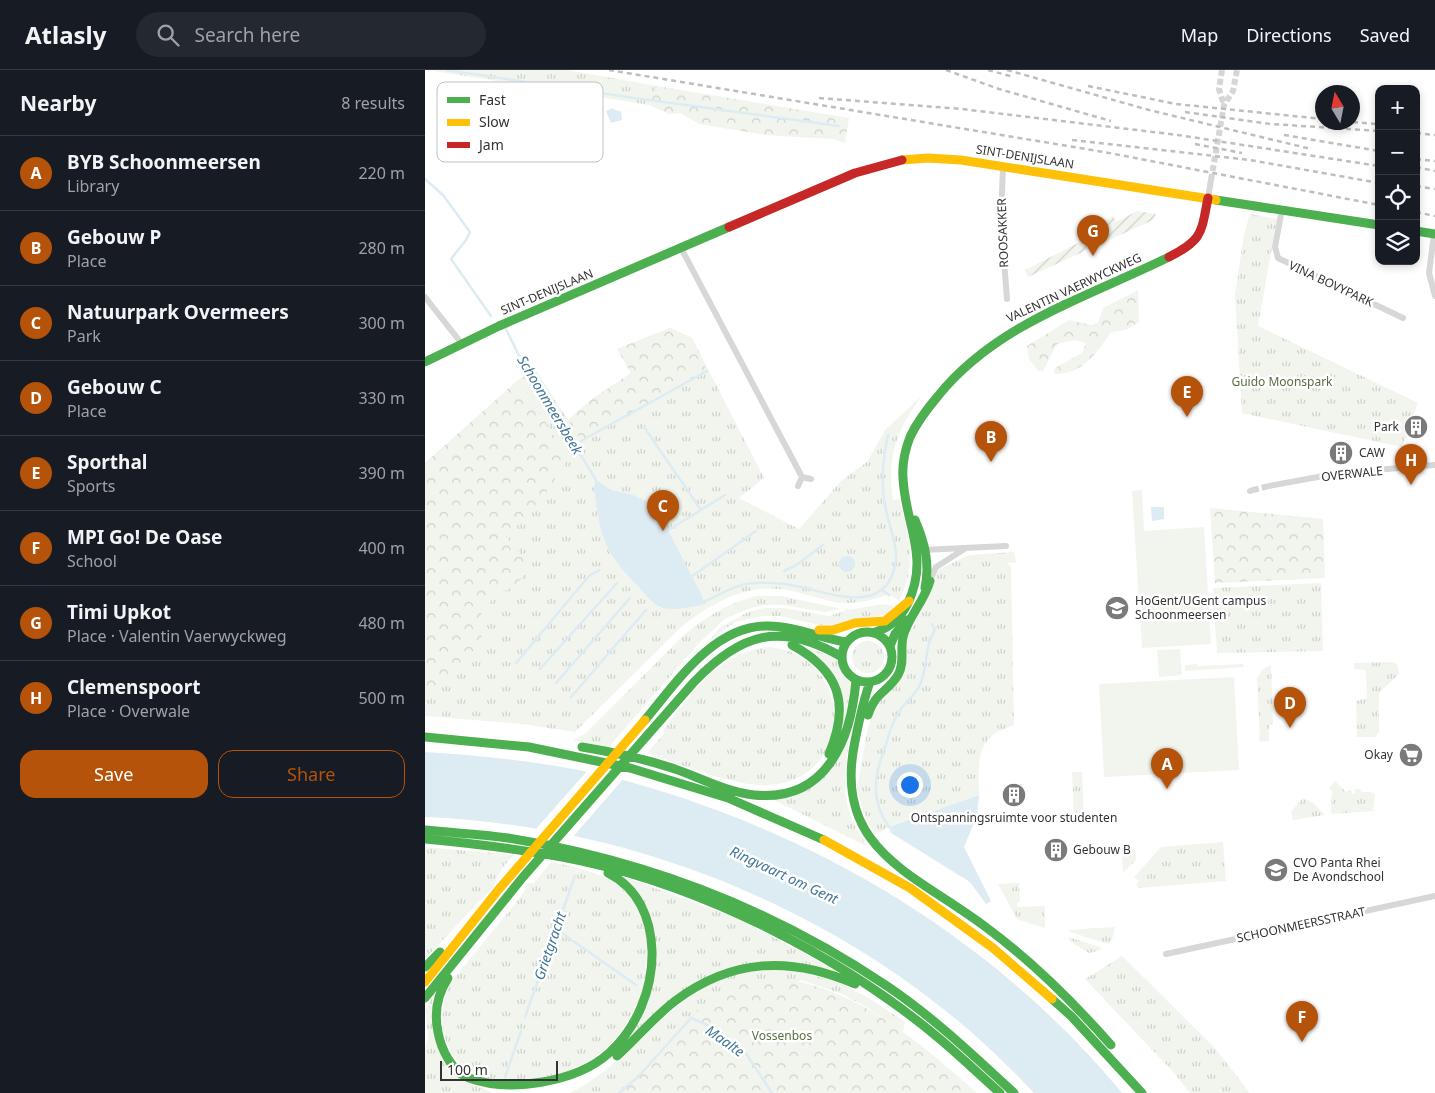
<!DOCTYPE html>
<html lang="en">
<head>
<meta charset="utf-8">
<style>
	:root { --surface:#171b24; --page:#242831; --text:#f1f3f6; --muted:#9ea1a6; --line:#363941; --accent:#b45309 }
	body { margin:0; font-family:"Noto Sans",sans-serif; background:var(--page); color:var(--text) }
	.controls { position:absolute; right:15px; top:15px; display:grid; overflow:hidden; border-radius:10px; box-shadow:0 2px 8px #0003 }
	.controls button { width:45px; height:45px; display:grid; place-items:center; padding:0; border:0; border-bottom:1px solid var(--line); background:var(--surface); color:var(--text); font:25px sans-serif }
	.compass { position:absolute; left:890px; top:15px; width:45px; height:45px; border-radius:50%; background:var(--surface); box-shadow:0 2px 8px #0003; rotate:350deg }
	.scale { position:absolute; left:15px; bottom:12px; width:118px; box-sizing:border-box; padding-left:5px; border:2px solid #333; border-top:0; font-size:14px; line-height:18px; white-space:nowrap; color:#333; -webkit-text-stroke:4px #fff; paint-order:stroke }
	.you { position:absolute; left:484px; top:714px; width:18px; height:18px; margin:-12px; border:4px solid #fff; border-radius:50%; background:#1a73e8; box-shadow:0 0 0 8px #1a73e833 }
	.badge { display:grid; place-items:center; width:32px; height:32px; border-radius:50%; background:var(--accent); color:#fff; font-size:16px; font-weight:700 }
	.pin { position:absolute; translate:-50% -41px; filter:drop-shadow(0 1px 2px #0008) }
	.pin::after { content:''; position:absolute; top:26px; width:18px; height:15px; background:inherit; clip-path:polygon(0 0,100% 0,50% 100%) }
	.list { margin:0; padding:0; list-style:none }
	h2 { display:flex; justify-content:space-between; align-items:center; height:65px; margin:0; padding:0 20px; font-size:21px }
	h2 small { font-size:16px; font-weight:400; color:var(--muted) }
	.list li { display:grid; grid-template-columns:32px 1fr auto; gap:15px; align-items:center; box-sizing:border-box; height:75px; padding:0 20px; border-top:1px solid var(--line) }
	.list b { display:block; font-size:19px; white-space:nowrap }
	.list p { margin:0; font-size:16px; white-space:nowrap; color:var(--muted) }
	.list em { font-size:16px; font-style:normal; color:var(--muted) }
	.actions { display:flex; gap:10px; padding:15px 20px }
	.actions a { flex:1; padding:11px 0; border:1px solid var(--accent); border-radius:15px; text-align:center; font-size:18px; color:var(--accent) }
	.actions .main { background:var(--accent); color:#fff }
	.icon { flex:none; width:28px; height:28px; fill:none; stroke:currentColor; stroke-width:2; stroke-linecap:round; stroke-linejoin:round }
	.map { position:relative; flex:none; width:1010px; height:1023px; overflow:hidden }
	header { display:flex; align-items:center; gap:30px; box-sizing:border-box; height:70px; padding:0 25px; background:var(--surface); border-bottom:1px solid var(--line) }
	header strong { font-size:24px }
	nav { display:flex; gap:28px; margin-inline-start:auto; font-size:18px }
	.search { width:350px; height:45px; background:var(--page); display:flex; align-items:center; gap:12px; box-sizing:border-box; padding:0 18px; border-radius:28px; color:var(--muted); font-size:19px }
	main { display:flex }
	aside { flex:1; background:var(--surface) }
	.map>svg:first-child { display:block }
	.grass { fill:url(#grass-tufts) }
	.forest { fill:url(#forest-crowns) }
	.garden { fill:url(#garden-furrows) }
	.pitch { fill:#f1f5ed }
	.water { fill:#ddebf3 }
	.pier { fill:#fff }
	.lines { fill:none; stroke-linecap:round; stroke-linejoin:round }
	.stream { stroke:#ddebf3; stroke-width:2.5 }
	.street-tunnel { stroke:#d6d6d6; stroke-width:6; stroke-dasharray:6 3; stroke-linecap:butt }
	.street { stroke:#d7d7d7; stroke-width:6 }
	.fast { stroke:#4caf50; stroke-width:9 }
	.slow { stroke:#ffc107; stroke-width:9 }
	.jam { stroke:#c62828; stroke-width:9 }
	.rail { stroke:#bebebe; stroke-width:2.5; stroke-dasharray:5 4; stroke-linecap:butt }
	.labels { text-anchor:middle; stroke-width:5; stroke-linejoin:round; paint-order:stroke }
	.street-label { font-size:12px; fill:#333; stroke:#fff }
	.park-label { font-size:12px; fill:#56703f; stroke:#fff }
	.poi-label { font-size:12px; fill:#333; stroke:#fff; text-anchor:start }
	.water-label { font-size:14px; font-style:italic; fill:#3f7597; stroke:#fff }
	.key { fill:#fff; stroke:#c2c2c2; stroke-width:1 }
	.key-label { font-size:14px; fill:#333 }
</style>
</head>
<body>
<header>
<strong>Atlasly</strong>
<div class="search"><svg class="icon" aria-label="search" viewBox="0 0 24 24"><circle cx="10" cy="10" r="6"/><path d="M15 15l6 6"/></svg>Search here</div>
<nav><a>Map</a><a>Directions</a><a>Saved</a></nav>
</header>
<main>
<aside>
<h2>Nearby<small>8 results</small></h2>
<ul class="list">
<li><span class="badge">A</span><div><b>BYB Schoonmeersen</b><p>Library</p></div><em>220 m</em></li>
<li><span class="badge">B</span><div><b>Gebouw P</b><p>Place</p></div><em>280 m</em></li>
<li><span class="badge">C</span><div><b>Natuurpark Overmeers</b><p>Park</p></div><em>300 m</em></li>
<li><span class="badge">D</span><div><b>Gebouw C</b><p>Place</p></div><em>330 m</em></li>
<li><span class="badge">E</span><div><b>Sporthal</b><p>Sports</p></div><em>390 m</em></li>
<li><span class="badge">F</span><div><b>MPI Go! De Oase</b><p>School</p></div><em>400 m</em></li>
<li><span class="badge">G</span><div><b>Timi Upkot</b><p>Place · Valentin Vaerwyckweg</p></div><em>480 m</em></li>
<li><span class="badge">H</span><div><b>Clemenspoort</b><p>Place · Overwale</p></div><em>500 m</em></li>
</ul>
<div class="actions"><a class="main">Save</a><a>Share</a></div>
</aside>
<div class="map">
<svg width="1010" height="1023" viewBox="0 0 1010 1023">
	<defs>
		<pattern id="grass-tufts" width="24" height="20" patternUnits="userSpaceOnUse" patternTransform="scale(1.25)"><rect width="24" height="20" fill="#f1f5ed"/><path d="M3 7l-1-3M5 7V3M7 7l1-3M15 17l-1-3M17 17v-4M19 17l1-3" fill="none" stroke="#cfd2cc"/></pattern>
		<pattern id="forest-crowns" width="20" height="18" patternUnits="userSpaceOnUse" patternTransform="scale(1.25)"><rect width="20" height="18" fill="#f1f5ed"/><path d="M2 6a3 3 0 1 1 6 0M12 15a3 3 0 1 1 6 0" fill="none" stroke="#cfd2cc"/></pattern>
		<pattern id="garden-furrows" width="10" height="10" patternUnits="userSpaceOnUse" patternTransform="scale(1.25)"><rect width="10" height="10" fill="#f1f5ed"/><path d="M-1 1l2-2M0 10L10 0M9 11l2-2" fill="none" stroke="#cfd2cc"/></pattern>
	</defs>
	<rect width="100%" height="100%" fill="#fff"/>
	<!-- grass -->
	<path class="grass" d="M 2,0 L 142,0 L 232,16 L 224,35 Z
		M 825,144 L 852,149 L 833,256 L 993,333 L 977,377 L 817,343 L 810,225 L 819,164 Z
		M 245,258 L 267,268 L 339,408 L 314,428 L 374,459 L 416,411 L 442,392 L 460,360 L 497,326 C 471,360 462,387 468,430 L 474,429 C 484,465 493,496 474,531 L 464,524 C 451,529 437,533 423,533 C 403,534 377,521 356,519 C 317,515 284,535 255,558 L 150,662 L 97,654 L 0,646 L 0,393 L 109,297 L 143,350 L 167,329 L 206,303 L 192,279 Z
		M 589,482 L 591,492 L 581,493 L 586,496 L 589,655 C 582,658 573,661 568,665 C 550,679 554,706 554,725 L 464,757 L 450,765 L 439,744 L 432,719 L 442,662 L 449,635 L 469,616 L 479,576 L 514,499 L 545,485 Z
		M 896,513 L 898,581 L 792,583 L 788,518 Z
		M 331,526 L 356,526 L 417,539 L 399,542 L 358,535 L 339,535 L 322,539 L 300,549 L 276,571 L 183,678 L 148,670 L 159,665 L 260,564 C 282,546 303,533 331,526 Z
		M 461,534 L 469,537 L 462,544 L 420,554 L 395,555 L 354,546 L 338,546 L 310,552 L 285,570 L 250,607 L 296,557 L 323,542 L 340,538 L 358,538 L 404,546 L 422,540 Z
		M 366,571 L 413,589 L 417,602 L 427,611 C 427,655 412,694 373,715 C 435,677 435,601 366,571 Z
		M427 587a16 16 0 1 1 32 0a16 16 0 1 1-32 0Z
		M 343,577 C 430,584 431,708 346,715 C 312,718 256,694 222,683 L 239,664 L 238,660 C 267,623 293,583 343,577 Z
		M 967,592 L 972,594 L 974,604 L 954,623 L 954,662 L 950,667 L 932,667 L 931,631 L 942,628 L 941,600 L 929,599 L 929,593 Z
		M 846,595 L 848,654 L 844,655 L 844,671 L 835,672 L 832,608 L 838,599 Z
		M 426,660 C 418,708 413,735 443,777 L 347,729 L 377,722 Z
		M 647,702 L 657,702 L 659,745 L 649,745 Z
		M 910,711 L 921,722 L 926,720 L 927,724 L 930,723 L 930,719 L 934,719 L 937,722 L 946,722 L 950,724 L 948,741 L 908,744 L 906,742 L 907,721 L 904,718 Z
		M 878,728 L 888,733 L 900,745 L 868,750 L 866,742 Z
		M 798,772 L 801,811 L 714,818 L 711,815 L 714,811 L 709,807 L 736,777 Z
		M 0,777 L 88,785 L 76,800 L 68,817 L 0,889 Z
		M 707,777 L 711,782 L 711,790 L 698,803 L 697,780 Z
		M 126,792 C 164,800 203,807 217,849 C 219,858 222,866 222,875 C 221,917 207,962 170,987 C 162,993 152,996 143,1000 C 134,1005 121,1014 112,1014 C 100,1015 64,1010 52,1006 C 47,1005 41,999 37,995 C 14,973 13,943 24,915 L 97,825 L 103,813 L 109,813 Z
		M 194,805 L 314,849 L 421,906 L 393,897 L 297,899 L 201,972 L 231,865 Z
		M 594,813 L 595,832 L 592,833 L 592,837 L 620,836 L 620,858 L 592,849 L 573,814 Z
		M 690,857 L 687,870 L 683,874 L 645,862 L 645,860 Z
		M 643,867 L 675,877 L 676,880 L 664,883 L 646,872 Z
		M 697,886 L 789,977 L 825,1023 L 765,1023 L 750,1004 L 660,909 Z
		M 343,898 C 404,904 430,917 480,952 L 478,962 L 443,938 L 415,923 L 376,910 L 213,1007 L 194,1023 L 145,1023 C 200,995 234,941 287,912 C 303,904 326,902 343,898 Z
		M 12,920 L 9,963 L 49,1015 L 69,1023 L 0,1023 L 0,980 L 3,967 L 0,939 Z"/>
	<!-- forest -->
	<path class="forest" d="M 232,16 L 424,48 L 420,73 L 408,69 L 340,65 L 274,54 L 255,43 L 244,44 L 224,35 Z
		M 713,220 L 714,252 L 701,260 L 686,262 C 672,283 657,305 629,304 L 630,298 L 657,283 L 661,273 L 649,270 L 632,274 L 618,301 L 613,301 L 604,289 L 602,276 L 644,250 L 666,255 L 673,253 L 678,238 Z
		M 245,258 L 267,268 L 282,301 L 156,371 L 143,350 L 167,329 L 206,303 L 192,279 Z
		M 94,309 L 143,389 L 112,437 L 80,465 C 85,472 92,479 97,486 C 107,504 90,520 74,522 L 56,542 C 58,555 55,567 58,581 L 0,628 L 0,393 Z
		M 785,438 L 898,449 L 900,508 L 790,513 Z
		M 352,908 C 432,917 494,972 552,1023 L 194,1023 C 232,992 257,945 299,920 C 315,911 335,909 352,908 Z"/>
	<!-- garden -->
	<path class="garden" d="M 712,141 L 731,144 L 728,150 L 603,207 L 600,200 L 655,172 L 652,165 L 688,146 L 691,152 Z"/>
	<!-- pitch -->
	<path class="pitch" d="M 717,420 L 719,461 L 779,457 L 786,574 L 717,578 L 707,421 Z
		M 755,579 L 757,605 L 734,607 L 732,580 Z
		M 772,594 L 772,596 L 818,594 L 819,597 L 760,601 L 760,595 Z
		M 809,607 L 814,700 L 679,707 L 674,614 Z"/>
	<!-- water -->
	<path class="water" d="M 188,38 L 189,40 L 196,41 L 197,50 L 186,53 L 181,41 Z
		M 171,410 L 186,420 L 208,425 L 225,434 L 237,448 L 278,528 L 277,535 C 263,537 245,543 232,535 C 225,531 218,522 213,516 C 177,480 175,465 169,416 Z
		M 726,437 L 739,437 L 739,449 L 727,451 Z
		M414 494a8 8 0 1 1 16 0a8 8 0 1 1-16 0Z
		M 0,682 C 49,685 99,690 148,699 C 198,708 246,723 294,741 C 450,800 590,894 697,1023 L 609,1023 C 455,856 226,756 0,747 Z
		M 554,725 L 552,746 L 539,777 L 566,831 L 561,834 L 545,812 L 466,763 L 464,757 Z"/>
	<!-- pier -->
	<path class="pier" d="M 163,700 L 199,708 L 147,768 L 110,760 Z"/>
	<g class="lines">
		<!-- stream -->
		<path class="stream" d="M 21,0 L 195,26 L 414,56
			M 0,109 L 18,125 L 45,162 L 41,170 L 26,189 L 66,246
			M 81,259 L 103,304 L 117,328 L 133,348 L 171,410
			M 219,357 L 276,440
			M 156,371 L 282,301
			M 242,461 L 300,425
			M 359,501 L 370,496 L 398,475
			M 266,507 L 331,461
			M 457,520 L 464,525
			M 278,532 C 296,525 311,513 331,513 C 348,512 364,514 380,518 C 416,527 465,543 471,489 C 472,473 465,459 462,444 C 455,418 457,392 463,365
			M 91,593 L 164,506 L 174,500
			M 115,599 L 192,513
			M 131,613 L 205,528
			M 146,627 L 221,540
			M 464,757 C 444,729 450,703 461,674 C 464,663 467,652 474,642 C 480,632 490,625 495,615 C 503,597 499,577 510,560 L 507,554
			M 131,859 L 211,915
			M 100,947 L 150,806
			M 80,1007 L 96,961
			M 194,1023 L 213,1007 L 266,948 L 282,955 L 307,976 L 320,982 L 347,1023"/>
		<!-- street-tunnel -->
		<path class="street-tunnel" d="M 797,0 L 794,19 L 799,35
			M 786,110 L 799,35 L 808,21 L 812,0
			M 828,420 L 844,416"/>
		<!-- street -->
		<path class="street" d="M 578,96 L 576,152 L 582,229
			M 783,128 L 786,110
			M 857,139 L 850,177 L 853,188 L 978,248
			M 1009,164 L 1004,203 L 1010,226
			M 256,178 L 377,407 L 373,416
			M 0,227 L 37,274
			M 377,407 L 386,409
			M 844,416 L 915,403 L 1010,395
			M 825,421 L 828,420
			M 497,480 L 581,476
			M 504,513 L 511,497 L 541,478
			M 741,884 L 1010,826"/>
		<!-- fast -->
		<path class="fast" d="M 791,130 L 954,155
			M 991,161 L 1010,164
			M 0,292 L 74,256 L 304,157
			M 490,450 C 500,473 505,494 500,518
			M417 587a25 25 0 1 1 50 0a25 25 0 1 1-50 0Z
			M 450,562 C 465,558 476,547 483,533 C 505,486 480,454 478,408 C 477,394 480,380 485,367 C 492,352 502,339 513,326 C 572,253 663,227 744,187
			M 367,575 C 415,601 425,634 404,684
			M 465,576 L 470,564 L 482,550
			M 445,612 C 438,631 434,651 430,671 C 407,781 490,803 562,858 C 608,892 648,932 686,975
			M 443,645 C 451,621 462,623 473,605 C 480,593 475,580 478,567 C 483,547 499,532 505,511
			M 220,650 C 251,613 289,555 343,556 C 369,556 395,568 421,572
			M 0,667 L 104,677 L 205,698 L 303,728 L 399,770
			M 157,677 C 188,682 220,689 250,699 C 276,708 301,722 329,725 C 401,732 426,671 431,610
			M 0,760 C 28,763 56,764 83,768 C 219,790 348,839 462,916 C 508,947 548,985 589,1023
			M 0,769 C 53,774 105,780 157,791 C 281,818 419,888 516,970 C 536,987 555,1005 575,1023
			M 0,897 L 15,882
			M 23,908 C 12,925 9,943 13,962 C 16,979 27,1002 44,1008 C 85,1023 152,1012 184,983 C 212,958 228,918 227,881 C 226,848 213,818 183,803
			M 0,928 L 98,807 L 269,612 C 316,563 355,551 417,587
			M 627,929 L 646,946 L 717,1023
			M 192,986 C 212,968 229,947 250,931 C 307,888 366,886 430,914"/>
		<!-- slow -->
		<path class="slow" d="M 477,90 L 503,88 L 536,90 L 791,130
			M 394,560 L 408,560 L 430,553 L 460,551 L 484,531
			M 399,770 L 485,818 L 568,878 L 627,929
			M 0,912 L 74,819 L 220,650"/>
		<!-- jam -->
		<path class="jam" d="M 304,157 L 430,103 L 477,90
			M 744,187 C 778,170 776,163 783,128"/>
		<!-- rail -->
		<path class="rail" d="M 184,0 L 679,82 L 954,135
			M 521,0 L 574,19 L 686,51
			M 563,0 L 589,7
			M 582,0 L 724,40 L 886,79
			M 663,16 L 751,34 L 898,49
			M 394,28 L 537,39 L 753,65 L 954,96
			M 760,42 L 846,54 L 954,61
			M 928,52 L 952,54
			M 991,63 L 1010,65
			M 859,65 L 954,81
			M 647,70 L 825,90 L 954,113
			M 770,74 L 817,83
			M 991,89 L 1010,91
			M 991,97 L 1010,101
			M 991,116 L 1010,119
			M 991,142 L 1010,146"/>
	</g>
	<!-- icons -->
	<defs>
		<g id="building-disc" transform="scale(1.25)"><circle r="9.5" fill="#7a7a7a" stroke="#fff"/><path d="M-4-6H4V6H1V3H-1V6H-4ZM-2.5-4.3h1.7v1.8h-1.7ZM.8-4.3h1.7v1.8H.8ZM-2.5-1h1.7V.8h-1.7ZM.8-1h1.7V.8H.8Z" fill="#fff"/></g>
		<g id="university-disc" transform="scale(1.25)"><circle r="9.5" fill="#7a7a7a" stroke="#fff"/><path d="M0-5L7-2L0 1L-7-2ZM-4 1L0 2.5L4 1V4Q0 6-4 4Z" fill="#fff"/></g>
		<g id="supermarket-disc" transform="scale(1.25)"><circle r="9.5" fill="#7a7a7a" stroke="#fff"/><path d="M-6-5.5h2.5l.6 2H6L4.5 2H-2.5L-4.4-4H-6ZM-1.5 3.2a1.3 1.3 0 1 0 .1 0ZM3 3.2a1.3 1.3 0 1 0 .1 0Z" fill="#fff"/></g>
		<g id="school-disc" transform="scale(1.25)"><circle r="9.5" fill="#7a7a7a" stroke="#fff"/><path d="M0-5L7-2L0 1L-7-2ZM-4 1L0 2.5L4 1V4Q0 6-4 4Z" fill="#fff"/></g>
	</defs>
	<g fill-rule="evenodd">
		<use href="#building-disc" x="991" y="357"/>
		<use href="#building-disc" x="916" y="383"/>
		<use href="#university-disc" x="692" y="538"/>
		<use href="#supermarket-disc" x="986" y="685"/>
		<use href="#building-disc" x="589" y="725"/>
		<use href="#building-disc" x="631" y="780"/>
		<use href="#school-disc" x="851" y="800"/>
	</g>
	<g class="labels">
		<!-- street labels -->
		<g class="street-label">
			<text transform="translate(600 87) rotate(9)" y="4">SINT-DENIJSLAAN</text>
			<text transform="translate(578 163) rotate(-92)" y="4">ROOSAKKER</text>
			<text transform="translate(906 214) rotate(25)" y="4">VINA BOVYPARK</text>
			<text transform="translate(649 218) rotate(-25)" y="4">VALENTIN VAERWYCKWEG</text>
			<text transform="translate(122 222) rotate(-23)" y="4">SINT-DENIJSLAAN</text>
			<text transform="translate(927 404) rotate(-6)" y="4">OVERWALE</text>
			<text transform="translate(876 855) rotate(-12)" y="4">SCHOONMEERSSTRAAT</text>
		</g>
		<!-- park labels -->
		<g class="park-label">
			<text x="857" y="316">Guido Moonspark</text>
			<text x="357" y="970">Vossenbos</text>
		</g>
		<!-- poi labels -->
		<g class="poi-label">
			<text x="974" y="361" text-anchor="end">Park</text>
			<text x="934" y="387">CAW</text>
			<text x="710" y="535">HoGent/UGent campus<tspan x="710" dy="14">Schoonmeersen</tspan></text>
			<text x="968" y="689" text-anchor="end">Okay</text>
			<text x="589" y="752" text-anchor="middle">Ontspanningsruimte voor studenten</text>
			<text x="648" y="784">Gebouw B</text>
			<text x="868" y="797">CVO Panta Rhei<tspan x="868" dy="14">De Avondschool</tspan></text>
		</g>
		<!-- water labels -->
		<g class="water-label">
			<text transform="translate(125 335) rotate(59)" y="5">Schoonmeersbeek</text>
			<text transform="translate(359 805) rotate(25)" y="5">Ringvaart om Gent</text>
			<text transform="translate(125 876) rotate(-71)" y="5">Grietgracht</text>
			<text transform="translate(300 971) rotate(35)" y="5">Maalte</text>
		</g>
	</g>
	<!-- legend -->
	<rect x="12" y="12" width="166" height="80" rx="8" class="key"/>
	<rect x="22" y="27" width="23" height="6" fill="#4caf50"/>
	<rect x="22" y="49" width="23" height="7" fill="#ffc107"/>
	<rect x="22" y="72" width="23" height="6" fill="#c62828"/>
	<g class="key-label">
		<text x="54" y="35">Fast</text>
		<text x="54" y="57">Slow</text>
		<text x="54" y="80">Jam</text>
	</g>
</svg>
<div class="controls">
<button>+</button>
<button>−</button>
<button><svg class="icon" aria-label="locate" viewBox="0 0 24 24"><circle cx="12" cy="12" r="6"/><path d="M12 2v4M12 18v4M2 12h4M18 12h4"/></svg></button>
<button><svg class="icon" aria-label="layers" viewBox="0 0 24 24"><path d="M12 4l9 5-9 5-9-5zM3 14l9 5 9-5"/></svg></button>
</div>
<svg class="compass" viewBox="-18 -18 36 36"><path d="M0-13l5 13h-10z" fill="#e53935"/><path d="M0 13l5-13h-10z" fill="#9ea1a6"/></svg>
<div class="scale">100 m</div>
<div class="you"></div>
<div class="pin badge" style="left:742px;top:719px">A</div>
<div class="pin badge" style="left:566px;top:392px">B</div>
<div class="pin badge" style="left:238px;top:461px">C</div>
<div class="pin badge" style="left:865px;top:658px">D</div>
<div class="pin badge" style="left:762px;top:347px">E</div>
<div class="pin badge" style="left:877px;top:972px">F</div>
<div class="pin badge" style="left:668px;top:186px">G</div>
<div class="pin badge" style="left:986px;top:415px">H</div>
</div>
</main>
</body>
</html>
